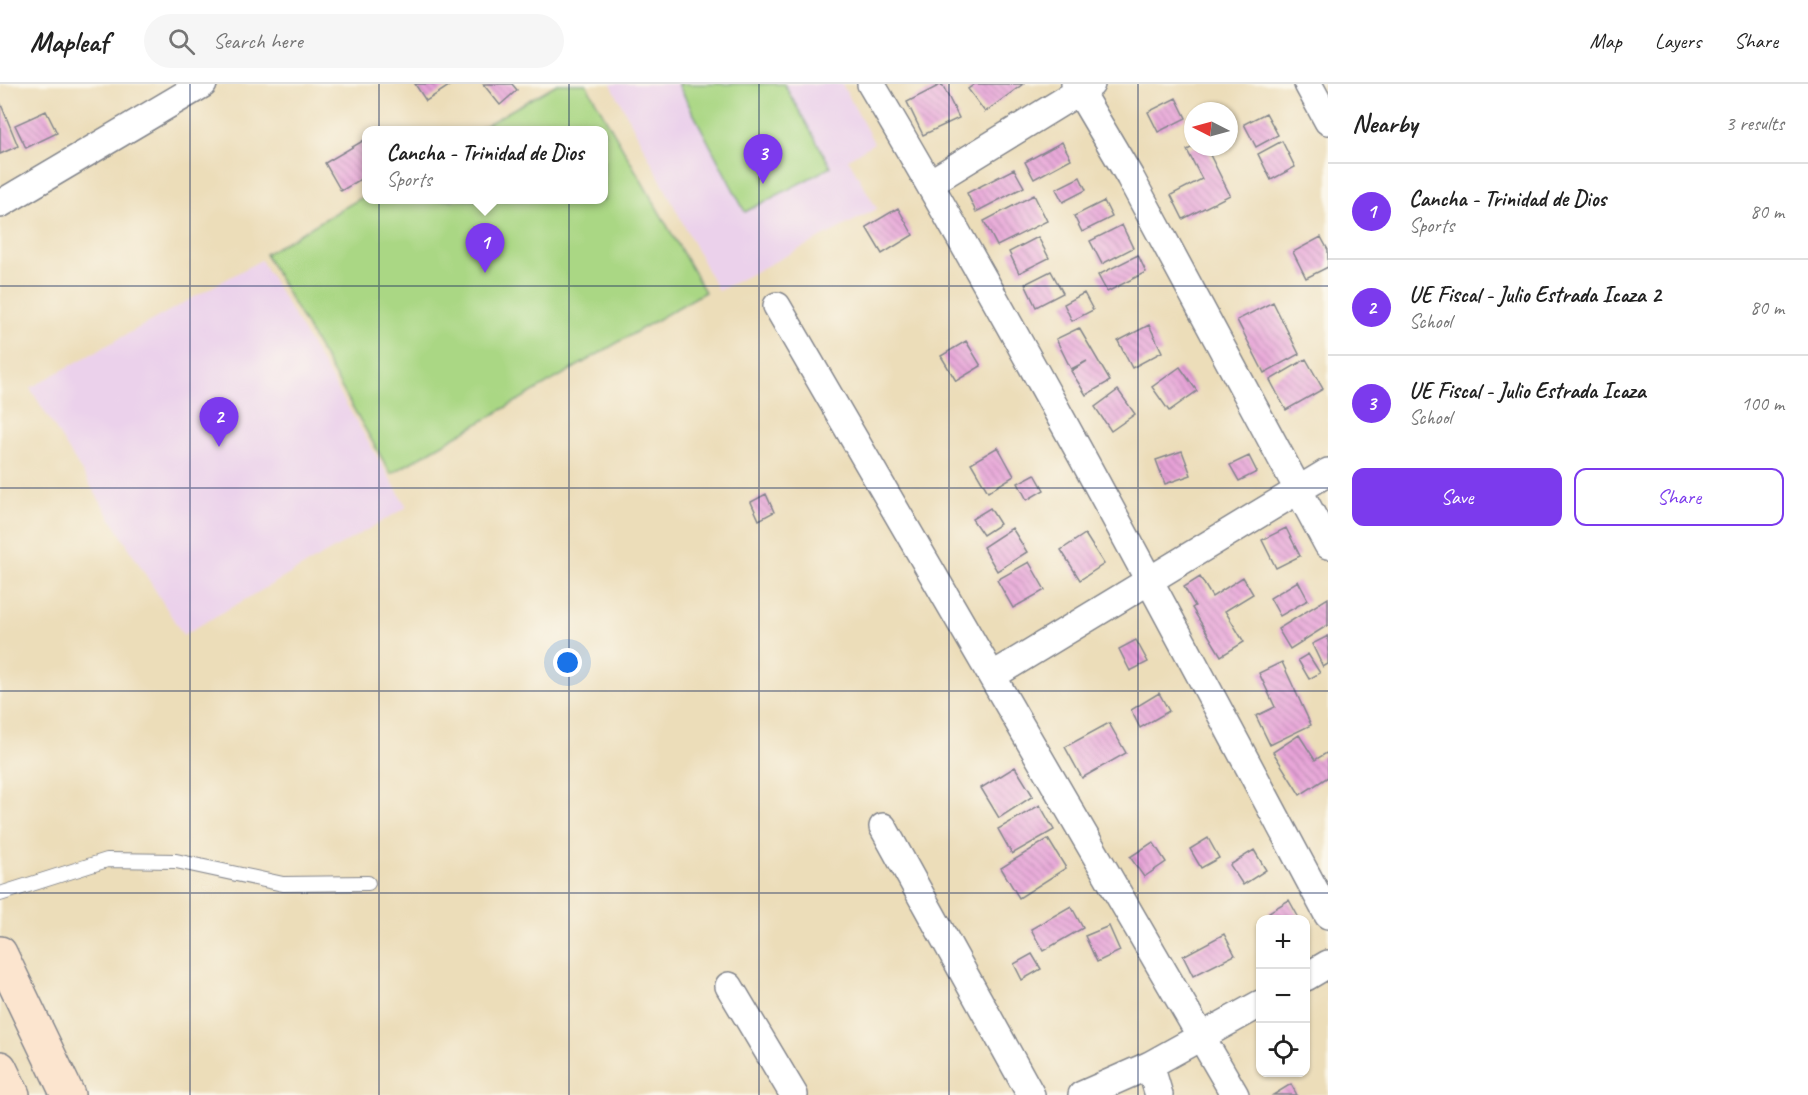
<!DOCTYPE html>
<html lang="en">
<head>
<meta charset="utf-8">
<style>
	:root { --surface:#fff; --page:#f6f6f6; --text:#222; --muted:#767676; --line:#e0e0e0; --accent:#7c3aed }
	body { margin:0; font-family:Caveat,sans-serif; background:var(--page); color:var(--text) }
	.controls { position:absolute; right:18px; bottom:18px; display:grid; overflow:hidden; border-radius:12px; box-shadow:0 2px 4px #0004 }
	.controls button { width:54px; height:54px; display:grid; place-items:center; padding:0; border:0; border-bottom:2px solid var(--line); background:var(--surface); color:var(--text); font:30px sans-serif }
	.compass { position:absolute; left:1184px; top:18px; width:54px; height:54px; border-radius:50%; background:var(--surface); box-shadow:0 2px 4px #0004; rotate:276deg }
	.you { position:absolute; left:568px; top:579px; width:21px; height:21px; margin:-15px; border:4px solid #fff; border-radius:50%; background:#1a73e8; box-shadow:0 0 0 9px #1a73e833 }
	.badge { display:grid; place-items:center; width:39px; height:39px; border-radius:50%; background:var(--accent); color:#fff; font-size:20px; font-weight:700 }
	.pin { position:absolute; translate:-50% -50px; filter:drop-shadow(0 2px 3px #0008) }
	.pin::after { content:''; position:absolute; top:32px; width:21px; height:18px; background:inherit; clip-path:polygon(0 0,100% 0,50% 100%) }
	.popup { position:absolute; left:362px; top:42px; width:246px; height:78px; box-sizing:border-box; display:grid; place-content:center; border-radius:12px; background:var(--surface); filter:drop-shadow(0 2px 4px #0005); font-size:20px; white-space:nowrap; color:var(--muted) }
	.popup b { font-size:22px; color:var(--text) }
	.popup::after { content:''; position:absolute; left:50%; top:100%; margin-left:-12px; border:12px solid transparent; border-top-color:var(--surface) }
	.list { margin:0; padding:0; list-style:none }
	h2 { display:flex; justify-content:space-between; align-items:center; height:78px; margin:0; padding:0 24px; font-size:26px }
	h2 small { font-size:20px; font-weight:400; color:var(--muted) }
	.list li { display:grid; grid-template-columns:39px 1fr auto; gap:18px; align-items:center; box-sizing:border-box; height:96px; padding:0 24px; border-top:2px solid var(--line) }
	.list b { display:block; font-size:22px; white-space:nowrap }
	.list p { margin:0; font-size:20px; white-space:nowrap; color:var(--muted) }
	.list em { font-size:20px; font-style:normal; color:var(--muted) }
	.actions { display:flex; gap:12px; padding:18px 24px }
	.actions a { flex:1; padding:14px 0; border:2px solid var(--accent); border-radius:12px; text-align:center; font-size:21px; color:var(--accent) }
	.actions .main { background:var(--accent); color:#fff }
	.icon { flex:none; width:33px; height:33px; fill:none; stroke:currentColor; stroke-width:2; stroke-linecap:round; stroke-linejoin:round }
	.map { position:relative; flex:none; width:1328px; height:1011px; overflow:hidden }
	header { display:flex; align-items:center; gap:36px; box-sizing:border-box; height:84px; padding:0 30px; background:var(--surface); border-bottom:2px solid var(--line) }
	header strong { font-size:28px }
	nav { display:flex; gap:33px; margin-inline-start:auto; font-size:21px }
	.search { width:420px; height:54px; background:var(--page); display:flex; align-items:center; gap:15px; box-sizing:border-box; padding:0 21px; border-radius:33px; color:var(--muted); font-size:22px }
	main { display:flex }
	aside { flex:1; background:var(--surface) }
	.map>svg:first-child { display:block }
	.built { fill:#ebd1eb }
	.green { fill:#aad784; stroke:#628371; stroke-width:1.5 }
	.building { fill:url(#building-back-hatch) }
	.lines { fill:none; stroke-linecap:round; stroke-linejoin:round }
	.lane-casing { stroke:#84868c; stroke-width:16 }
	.street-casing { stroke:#84868c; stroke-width:30 }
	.secondary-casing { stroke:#84868c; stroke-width:36 }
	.lane { stroke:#fff; stroke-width:14 }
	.street { stroke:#fff; stroke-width:27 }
	.secondary { stroke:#fce5cf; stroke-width:33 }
	.grid { fill:none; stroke:#1b2f5e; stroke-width:1.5; stroke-opacity:0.55 }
</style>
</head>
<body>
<header>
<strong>Mapleaf</strong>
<div class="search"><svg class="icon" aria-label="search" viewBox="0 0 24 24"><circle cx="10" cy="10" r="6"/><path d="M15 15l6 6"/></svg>Search here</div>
<nav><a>Map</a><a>Layers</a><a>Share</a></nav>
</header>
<main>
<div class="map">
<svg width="1328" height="1011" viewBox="0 0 1328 1011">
	<defs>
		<pattern id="building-back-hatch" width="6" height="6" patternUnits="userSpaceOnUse" patternTransform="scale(1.5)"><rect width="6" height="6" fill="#e7a1d7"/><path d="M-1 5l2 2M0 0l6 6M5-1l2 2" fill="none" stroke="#ba84b2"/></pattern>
	</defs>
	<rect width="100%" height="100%" fill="#fbf7ec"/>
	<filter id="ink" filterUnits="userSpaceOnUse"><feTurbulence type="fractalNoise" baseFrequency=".0167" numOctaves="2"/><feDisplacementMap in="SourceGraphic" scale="12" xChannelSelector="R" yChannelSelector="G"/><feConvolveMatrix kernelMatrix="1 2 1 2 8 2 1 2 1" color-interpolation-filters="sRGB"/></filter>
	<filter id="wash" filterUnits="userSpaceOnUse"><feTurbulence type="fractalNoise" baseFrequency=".008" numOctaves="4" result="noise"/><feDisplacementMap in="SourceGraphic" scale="24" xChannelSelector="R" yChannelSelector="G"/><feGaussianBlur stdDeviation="1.35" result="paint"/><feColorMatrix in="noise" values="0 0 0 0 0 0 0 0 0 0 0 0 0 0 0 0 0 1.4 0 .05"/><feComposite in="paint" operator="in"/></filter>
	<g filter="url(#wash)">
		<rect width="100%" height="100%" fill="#ecddb9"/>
		<!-- built -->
		<path class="built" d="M 611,0 L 842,0 L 874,59 L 848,75 L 877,125 L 718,207 Z
			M 261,176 L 407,423 L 183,551 L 30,304 Z"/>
		<!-- green -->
		<path class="green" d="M 557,0 L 586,0 L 705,208 L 391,390 L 265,170 L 366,111 L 366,116 L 604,116 L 604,46 L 477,46 Z
			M 678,0 L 784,0 L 831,83 L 745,128 Z"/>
		<g id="blocks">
			<!-- building -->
			<path class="building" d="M 415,0 L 448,0 L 449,2 L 426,17 Z
				M 483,0 L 512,0 L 517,6 L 500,21 Z
				M 942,0 L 959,34 L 923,51 L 907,18 Z
				M 975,0 L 1023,0 L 985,28 L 968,5 Z
				M 1176,14 L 1186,34 L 1158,48 L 1148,28 Z
				M 0,18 L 18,62 L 0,70 Z
				M 46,27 L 57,49 L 26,64 L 15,41 Z
				M 1266,29 L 1278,51 L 1256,63 L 1244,40 Z
				M 366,55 L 366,92 L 341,107 L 325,79 Z
				M 1282,57 L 1295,83 L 1271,96 L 1258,70 Z
				M 1062,58 L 1071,75 L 1034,95 L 1025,78 Z
				M 1193,63 L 1206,63 L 1230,111 L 1183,135 L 1171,111 L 1202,95 L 1187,66 Z
				M 1014,85 L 1024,103 L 976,128 L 967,109 Z
				M 1080,93 L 1086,106 L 1063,118 L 1056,105 Z
				M 1034,111 L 1047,137 L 997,162 L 984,137 Z
				M 1104,117 L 1112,133 L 1082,148 L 1074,132 Z
				M 898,124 L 913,151 L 882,170 L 866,143 Z
				M 1122,141 L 1133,164 L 1102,180 L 1090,157 Z
				M 1038,153 L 1049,174 L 1019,189 L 1009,168 Z
				M 1321,153 L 1328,166 L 1328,183 L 1306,194 L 1293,168 Z
				M 1138,171 L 1146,188 L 1107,208 L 1098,191 Z
				M 1051,187 L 1063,209 L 1036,223 L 1025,200 Z
				M 1084,209 L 1093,226 L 1072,237 L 1064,220 Z
				M 1273,218 L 1299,270 L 1264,289 L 1237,236 Z
				M 1149,241 L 1162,268 L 1132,284 L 1118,257 Z
				M 1079,244 L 1110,297 L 1086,311 L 1071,287 L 1087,277 L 1071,285 L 1056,255 Z
				M 966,257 L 981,282 L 956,297 L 941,272 Z
				M 1306,275 L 1323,305 L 1286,326 L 1270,296 Z
				M 1180,283 L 1197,307 L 1169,327 L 1152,303 Z
				M 1118,306 L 1135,330 L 1111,347 L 1095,323 Z
				M 998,363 L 1014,392 L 988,408 L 971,379 Z
				M 1182,367 L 1191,391 L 1165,400 L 1156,376 Z
				M 1249,372 L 1257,388 L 1239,397 L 1230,381 Z
				M 1035,390 L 1044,406 L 1027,416 L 1018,399 Z
				M 766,410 L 774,428 L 759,436 L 751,418 Z
				M 990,424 L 1000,440 L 983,451 L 972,435 Z
				M 1012,444 L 1027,468 L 997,487 L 983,463 Z
				M 1286,444 L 1300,472 L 1276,484 L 1262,456 Z
				M 1085,450 L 1104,480 L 1080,496 L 1061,466 Z
				M 1029,478 L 1045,506 L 1013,524 L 997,496 Z
				M 1200,493 L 1212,513 L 1243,493 L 1253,510 L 1225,527 L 1244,558 L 1221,572 L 1192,524 L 1195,522 L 1184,503 Z
				M 1298,497 L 1308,516 L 1280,532 L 1270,514 Z
				M 1328,514 L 1328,541 L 1290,565 L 1278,545 Z
				M 1328,552 L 1328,580 L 1323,583 L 1312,560 Z
				M 1136,556 L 1148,578 L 1130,587 L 1119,565 Z
				M 1308,570 L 1320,589 L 1309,595 L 1298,576 Z
				M 1282,578 L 1311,641 L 1270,661 L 1256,632 L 1275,623 L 1259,589 Z
				M 1159,609 L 1169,627 L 1140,644 L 1131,626 Z
				M 1109,639 L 1126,669 L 1082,694 L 1065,663 Z
				M 1299,651 L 1315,676 L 1328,668 L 1328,693 L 1300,711 L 1273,668 Z
				M 1015,683 L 1033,712 L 999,734 L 981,704 Z
				M 1040,721 L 1054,746 L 1012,770 L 998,745 Z
				M 1208,754 L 1219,774 L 1201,784 L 1190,765 Z
				M 1048,755 L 1066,784 L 1019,814 L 1001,784 Z
				M 1153,758 L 1166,778 L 1144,793 L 1130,773 Z
				M 1254,766 L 1266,786 L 1243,801 L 1230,781 Z
				M 1289,816 L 1300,836 L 1273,836 L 1269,828 Z
				M 1071,822 L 1083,844 L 1043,867 L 1031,845 Z
				M 1109,842 L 1120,867 L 1097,878 L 1085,852 Z
				M 1224,850 L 1235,871 L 1193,892 L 1183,872 Z
				M 1032,870 L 1041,885 L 1022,896 L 1014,880 Z
				M 1291,1000 L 1297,1011 L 1273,1011 Z"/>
		</g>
	</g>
	<g filter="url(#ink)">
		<use href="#blocks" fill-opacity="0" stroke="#84868c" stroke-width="1.5"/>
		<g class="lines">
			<!-- lane casing -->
			<g class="lane-casing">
				<path id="lane" d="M 0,810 L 107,776 L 176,777 L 283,800 L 368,799"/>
			</g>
			<!-- street casing -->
			<g class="street-casing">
				<path id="street" d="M 871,0 C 1032,272 1179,552 1328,831
					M 1075,0 L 1130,93 L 1328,461
					M 1308,0 L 1328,37
					M 930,99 L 1091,0
					M 0,120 L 203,0
					M 777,222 L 1235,1011
					M 992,592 L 1328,388
					M 883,743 L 1031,1011
					M 1306,893 L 1328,880
					M 729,902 L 794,1011
					M 1150,981 L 1159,1011
					M 1082,1011 L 1150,981 L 1260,920"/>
			</g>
			<!-- secondary casing -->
			<g class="secondary-casing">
				<path id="secondary" d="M 0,869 L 68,1011
					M 0,984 L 13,1011"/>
			</g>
			<!-- lane -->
			<use href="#lane" class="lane"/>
			<!-- street -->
			<use href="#street" class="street"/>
			<!-- secondary -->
			<use href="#secondary" class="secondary"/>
		</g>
	</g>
	<!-- grid -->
	<path class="grid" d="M 190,0 L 190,1011M 379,0 L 379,1011M 569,0 L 569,1011M 759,0 L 759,1011M 949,0 L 949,1011M 1138,0 L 1138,1011M 0,202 L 1328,202M 0,404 L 1328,404M 0,607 L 1328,607M 0,809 L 1328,809"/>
</svg>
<div class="controls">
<button>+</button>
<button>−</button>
<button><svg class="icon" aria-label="locate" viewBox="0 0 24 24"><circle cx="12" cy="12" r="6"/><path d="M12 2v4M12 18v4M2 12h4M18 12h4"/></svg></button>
</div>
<svg class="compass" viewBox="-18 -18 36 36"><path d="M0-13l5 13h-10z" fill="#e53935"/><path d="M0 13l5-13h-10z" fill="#767676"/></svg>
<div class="you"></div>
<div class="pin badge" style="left:485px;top:189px">1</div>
<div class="popup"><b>Cancha - Trinidad de Dios</b>Sports</div>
<div class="pin badge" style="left:219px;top:363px">2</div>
<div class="pin badge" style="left:763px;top:100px">3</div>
</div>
<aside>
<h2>Nearby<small>3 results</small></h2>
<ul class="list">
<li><span class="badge">1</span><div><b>Cancha - Trinidad de Dios</b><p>Sports</p></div><em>80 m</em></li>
<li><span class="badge">2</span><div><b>UE Fiscal - Julio Estrada Icaza 2</b><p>School</p></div><em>80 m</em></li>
<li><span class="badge">3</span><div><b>UE Fiscal - Julio Estrada Icaza</b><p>School</p></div><em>100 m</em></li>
</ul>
<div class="actions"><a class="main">Save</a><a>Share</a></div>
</aside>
</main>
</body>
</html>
